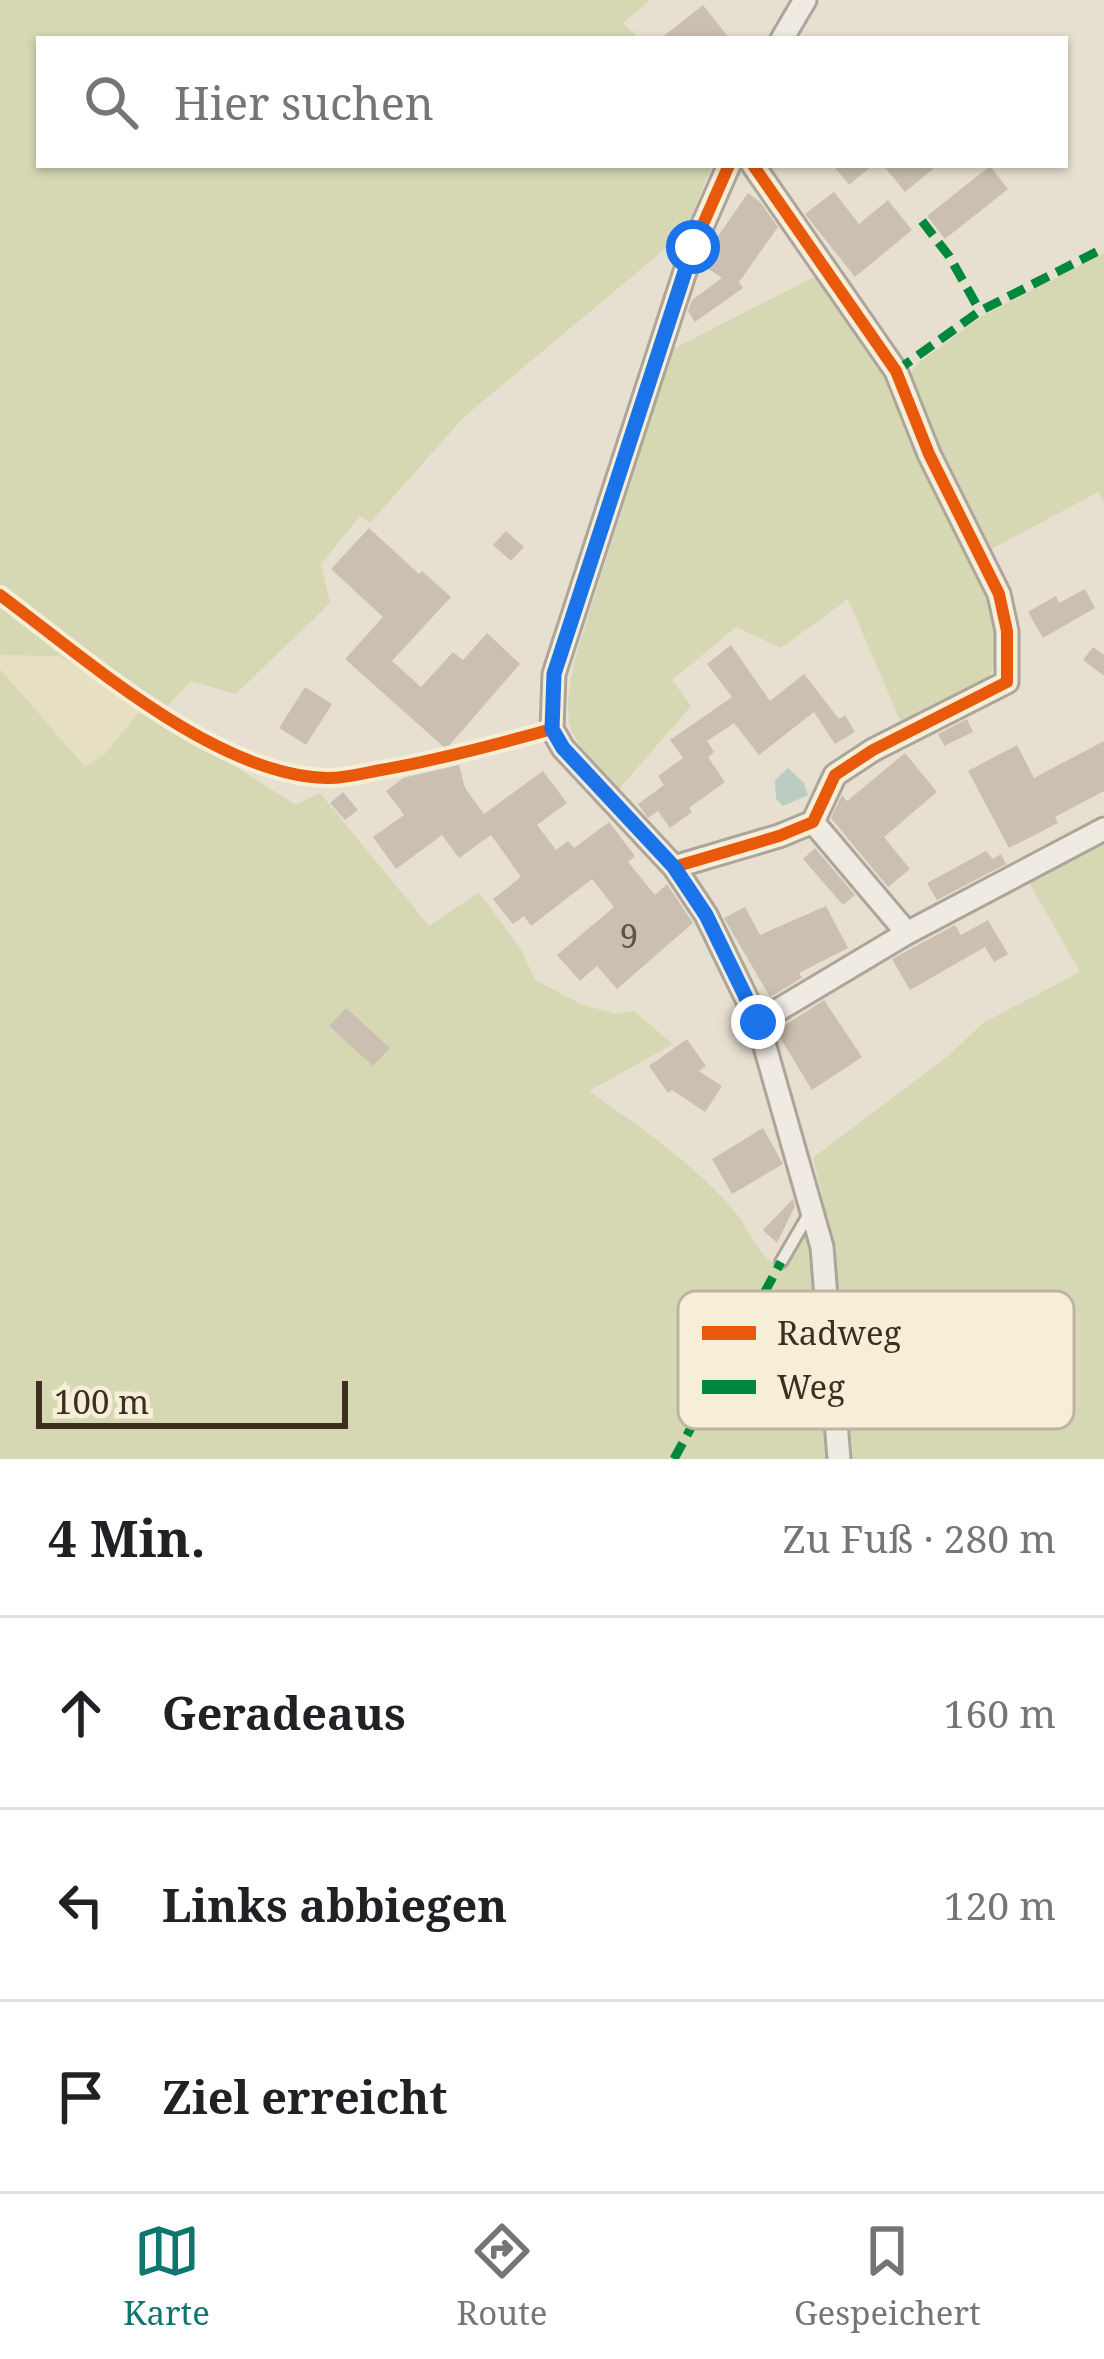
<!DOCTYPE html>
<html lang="de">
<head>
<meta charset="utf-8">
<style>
	:root { --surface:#fff; --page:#f2f2f2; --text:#202124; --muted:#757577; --line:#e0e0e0; --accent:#0f766e }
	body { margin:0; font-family:"Noto Serif",serif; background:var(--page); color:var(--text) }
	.scale { position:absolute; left:36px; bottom:30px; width:312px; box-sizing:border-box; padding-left:12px; border:6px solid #3d2e20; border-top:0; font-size:33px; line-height:42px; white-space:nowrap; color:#3d2e20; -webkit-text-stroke:9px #f7eed8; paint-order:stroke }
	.stop { position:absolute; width:36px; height:36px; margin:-27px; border:9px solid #1a73e8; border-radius:50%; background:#fff }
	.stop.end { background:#1a73e8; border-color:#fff; box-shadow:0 3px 12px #0008 }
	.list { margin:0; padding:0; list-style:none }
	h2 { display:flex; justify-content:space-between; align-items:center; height:156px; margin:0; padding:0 48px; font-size:51px }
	h2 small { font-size:39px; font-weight:400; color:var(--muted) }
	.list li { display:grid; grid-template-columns:78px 1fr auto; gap:36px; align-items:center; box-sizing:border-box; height:192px; padding:0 48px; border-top:3px solid var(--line) }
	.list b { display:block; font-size:45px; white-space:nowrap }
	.list em { font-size:39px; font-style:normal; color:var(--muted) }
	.icon { flex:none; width:66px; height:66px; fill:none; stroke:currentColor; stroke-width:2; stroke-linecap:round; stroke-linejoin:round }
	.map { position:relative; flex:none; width:1104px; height:1459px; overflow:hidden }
	.search { position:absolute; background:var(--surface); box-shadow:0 3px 9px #0004; left:36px; right:36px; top:36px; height:132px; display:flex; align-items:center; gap:30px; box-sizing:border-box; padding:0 42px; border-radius:0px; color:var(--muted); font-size:45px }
	.sheet { height:732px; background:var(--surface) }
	nav { display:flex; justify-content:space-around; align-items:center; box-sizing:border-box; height:168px; border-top:3px solid var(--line); background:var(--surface); font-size:33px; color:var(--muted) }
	nav a { display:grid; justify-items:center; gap:6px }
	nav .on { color:var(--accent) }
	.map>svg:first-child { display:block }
	.farmland { fill:#e6dfc2 }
	.green { fill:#d6d7b3 }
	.water { fill:#bcccc2 }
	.building { fill:#cbbfb2 }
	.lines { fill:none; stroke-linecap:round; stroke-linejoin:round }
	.lane-casing { stroke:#ada599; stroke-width:16 }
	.street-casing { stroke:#ada599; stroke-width:27 }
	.lane { stroke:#efebe3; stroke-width:10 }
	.street { stroke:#efebe3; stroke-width:21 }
	.quiet { stroke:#00873e; stroke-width:9; stroke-dasharray:18 9; stroke-linecap:butt }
	.cycleway-casing { stroke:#f7eed8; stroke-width:20 }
	.cycleway { stroke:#e8590c; stroke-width:12 }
	.route { stroke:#1a73e8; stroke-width:15 }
	.labels { text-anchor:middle; stroke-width:9; stroke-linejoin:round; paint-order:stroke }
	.number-label { font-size:33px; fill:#605244 }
	.key { fill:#f7eed8; stroke:#bfb4a1; stroke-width:3 }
	.key-label { font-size:33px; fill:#3d2e20 }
</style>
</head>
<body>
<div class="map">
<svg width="1104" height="1459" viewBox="0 0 1104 1459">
	<rect width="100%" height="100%" fill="#e7e0d1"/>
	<!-- farmland -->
	<path class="farmland" d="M 0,655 L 58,656 L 144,707 L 104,755 L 85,768 L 0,669 Z"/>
	<!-- green -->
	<path class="green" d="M 0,0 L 650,0 L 623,23 L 640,39 L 39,39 L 39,165 L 712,165 L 685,232 L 463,418 L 370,523 L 360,516 L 321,564 L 330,603 L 236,694 L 191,681 L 157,717 L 296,805 L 320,793 L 429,926 L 479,892 L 522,951 L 535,980 L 581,1004 L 616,1014 L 634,1011 L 673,1044 L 589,1091 C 641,1128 695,1164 736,1213 C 751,1232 761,1263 785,1269 L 810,1228 L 831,1459 L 0,1459 L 0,669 L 85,767 L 104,755 L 143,707 L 59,656 L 0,655 Z
		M 1104,253 L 1104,503 L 1098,492 L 986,552 L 910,388 L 910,374 L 917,364 L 981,317 Z
		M 820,274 L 889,369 L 991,595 C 1012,692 980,688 903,727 L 848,599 L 781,648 L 736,627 L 672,680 L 691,706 L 619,789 C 567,734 559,731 576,655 L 673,349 Z
		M 1104,840 L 1104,1459 L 853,1459 C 844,1358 839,1256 813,1158 L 948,1056 L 983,1023 L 1080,972 L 1026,877 Z"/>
	<!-- water -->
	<path class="water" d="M 788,768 L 804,783 L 808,795 L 783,806 L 776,799 L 775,780 Z"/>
	<!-- building -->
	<path class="building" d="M 703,5 L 730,39 L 660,39 Z
		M 833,165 L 873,165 L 849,185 Z
		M 883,165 L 938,165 L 905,192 Z
		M 990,166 L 1008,189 L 945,239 L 927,216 Z
		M 834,192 L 859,224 L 888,200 L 912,230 L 855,277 L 805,214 Z
		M 748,193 L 760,202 L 778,227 L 739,282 L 743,288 L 695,322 L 688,311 L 692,300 L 722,278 L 703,265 L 707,252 Z
		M 369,528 L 419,574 L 422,571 L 451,597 L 392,661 L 421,687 L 453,652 L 463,660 L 487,633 L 520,664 L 446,749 L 345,659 L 383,617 L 331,569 Z
		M 506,531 L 524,547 L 511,561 L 493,545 Z
		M 1085,589 L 1095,608 L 1043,638 L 1028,612 L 1056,596 L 1059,603 Z
		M 731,645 L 770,701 L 804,674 L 839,719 L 845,715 L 855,732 L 835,744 L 814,712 L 759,755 L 734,723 L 707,741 L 714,752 L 708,757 L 725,782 L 689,808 L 692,812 L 670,828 L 658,811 L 648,818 L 638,804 L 664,785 L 658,776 L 683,758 L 670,740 L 732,697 L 707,664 Z
		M 1093,647 L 1104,655 L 1104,676 L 1083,660 Z
		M 305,687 L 332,704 L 306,745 L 279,728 Z
		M 967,719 L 973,732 L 944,746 L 938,734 Z
		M 1104,741 L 1104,791 L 1055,817 L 1058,823 L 1009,848 L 968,771 L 1017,745 L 1034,778 Z
		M 905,753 L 937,792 L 884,837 L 910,869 L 888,887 L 831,818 L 842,795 L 847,801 Z
		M 459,765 L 465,788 L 484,814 L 543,771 L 567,803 L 537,825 L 556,850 L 568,841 L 574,848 L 609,822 L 635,856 L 628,862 L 655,895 L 667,884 L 693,923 L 617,989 L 597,966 L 580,981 L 557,955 L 614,907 L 592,879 L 531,926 L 524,916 L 513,924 L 493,899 L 521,877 L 491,835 L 459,858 L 442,835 L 396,869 L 373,837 L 404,815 L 386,791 L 403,778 Z
		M 343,792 L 358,810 L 345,820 L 330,803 Z
		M 815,848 L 855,895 L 843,905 L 803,859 Z
		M 986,851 L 993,859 L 1001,854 L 1006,864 L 937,900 L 927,883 Z
		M 826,906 L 848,948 L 799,973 L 802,978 L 770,997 L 724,918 L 745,907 L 760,935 Z
		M 988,920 L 1008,954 L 994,962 L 985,947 L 910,990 L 892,959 L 955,925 L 961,935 Z
		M 824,1000 L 862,1057 L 812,1090 L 776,1031 Z
		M 346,1008 L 390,1048 L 373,1066 L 329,1026 Z
		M 687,1039 L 706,1066 L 699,1071 L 722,1086 L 705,1112 L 672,1090 L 668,1093 L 649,1066 Z
		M 763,1128 L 783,1164 L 732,1194 L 712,1159 Z
		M 793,1199 L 795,1206 L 777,1243 L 763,1230 Z"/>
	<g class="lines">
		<!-- lane casing -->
		<g class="lane-casing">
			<path id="lane" d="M 781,1262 L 809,1214"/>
		</g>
		<!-- street casing -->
		<g class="street-casing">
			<path id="street" d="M 782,39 L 805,0
				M 729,165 L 693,247 L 554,674 L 552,729 L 563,748 L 674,867 L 706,915 L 758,1022 L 822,1247 L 839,1459
				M 813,822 L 907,933
				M 674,867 L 779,836 L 813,822 L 835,775 L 873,750 L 1007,682 L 1007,631 L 999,594 L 929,454 L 896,371 L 753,165
				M 758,1022 L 907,933 L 1104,829"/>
		</g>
		<!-- lane -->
		<use href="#lane" class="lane"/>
		<!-- street -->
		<use href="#street" class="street"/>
		<!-- quiet -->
		<path class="quiet" d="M 922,221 L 949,256 L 980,311
			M 896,371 L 980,311 L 1104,248
			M 674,1459 L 781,1262"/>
		<!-- cycleway casing -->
		<g class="cycleway-casing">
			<path id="cycleway" d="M 0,595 C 86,659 216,775 326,778 C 344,779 363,773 381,770 C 439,760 495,745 552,729 L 554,674 L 693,247 L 729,165
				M 674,867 L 779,836 L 813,822 L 835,775 L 873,750 L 1007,682 L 1007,631 L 999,594 L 929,454 L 896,371 L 753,165"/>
		</g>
		<!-- cycleway -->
		<use href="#cycleway" class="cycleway"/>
	</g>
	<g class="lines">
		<!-- route -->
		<path class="route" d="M 693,247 L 554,674 L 552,729 L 563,748 L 674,867 L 706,915 L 758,1022"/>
	</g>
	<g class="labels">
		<!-- number labels -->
		<g class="number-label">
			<text x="629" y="948">9</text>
		</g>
	</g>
	<!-- legend -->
	<rect x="678" y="1291" width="396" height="138" rx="18" class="key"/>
	<rect x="702" y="1326" width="54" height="14" fill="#e8590c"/>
	<rect x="702" y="1380" width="54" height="14" fill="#00873e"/>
	<g class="key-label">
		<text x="777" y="1345">Radweg</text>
		<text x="777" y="1399">Weg</text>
	</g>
</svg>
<div class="scale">100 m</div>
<div class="stop" style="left:693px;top:247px"></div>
<div class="stop end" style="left:758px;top:1022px"></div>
<div class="search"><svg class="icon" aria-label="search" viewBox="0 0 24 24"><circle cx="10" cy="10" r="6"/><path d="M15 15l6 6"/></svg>Hier suchen</div>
</div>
<section class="sheet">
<h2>4 Min.<small>Zu Fuß · 280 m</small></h2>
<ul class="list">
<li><svg class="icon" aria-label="ahead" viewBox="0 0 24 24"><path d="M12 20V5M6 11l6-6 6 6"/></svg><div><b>Geradeaus</b></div><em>160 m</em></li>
<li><svg class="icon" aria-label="left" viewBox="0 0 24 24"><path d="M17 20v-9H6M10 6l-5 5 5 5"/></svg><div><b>Links abbiegen</b></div><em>120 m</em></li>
<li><svg class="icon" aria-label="arrive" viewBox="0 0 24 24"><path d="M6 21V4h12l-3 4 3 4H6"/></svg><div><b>Ziel erreicht</b></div></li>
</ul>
</section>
<nav>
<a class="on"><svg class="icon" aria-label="map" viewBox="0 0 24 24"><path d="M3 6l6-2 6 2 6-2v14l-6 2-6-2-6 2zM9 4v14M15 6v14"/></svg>Karte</a>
<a><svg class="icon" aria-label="directions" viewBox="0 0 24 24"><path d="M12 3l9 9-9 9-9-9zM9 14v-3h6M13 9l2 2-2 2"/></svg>Route</a>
<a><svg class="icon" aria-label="saved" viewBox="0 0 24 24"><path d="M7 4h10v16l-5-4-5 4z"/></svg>Gespeichert</a>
</nav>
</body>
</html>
